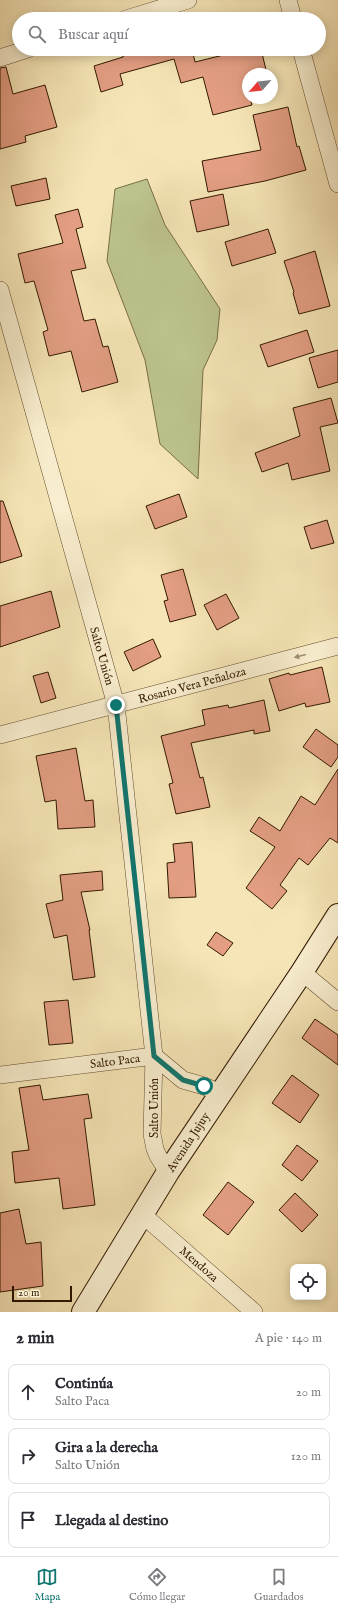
<!DOCTYPE html>
<html lang="es">
<head>
<meta charset="utf-8">
<style>
	:root { --surface:#fff; --page:#f2f2f3; --text:#2b2b33; --muted:#7c7c81; --line:#e1e1e2; --accent:#0f766e }
	body { margin:0; font-family:"IM FELL English",serif; background:var(--page); color:var(--text) }
	.controls { position:absolute; right:12px; bottom:12px; display:grid; overflow:hidden; border-radius:8px; box-shadow:0 2px 10px #0003 }
	.controls button { width:36px; height:36px; display:grid; place-items:center; padding:0; border:0; border-bottom:1px solid var(--line); background:var(--surface); color:var(--text); font:20px sans-serif }
	.compass { position:absolute; left:242px; top:68px; width:36px; height:36px; border-radius:50%; background:var(--surface); box-shadow:0 2px 10px #0003; rotate:242deg }
	.scale { position:absolute; left:12px; bottom:10px; width:60px; box-sizing:border-box; padding-left:4px; border:2px solid #331900; border-top:0; font-size:11px; line-height:14px; white-space:nowrap; color:#331900; -webkit-text-stroke:3px #f9efd0; paint-order:stroke }
	.stop { position:absolute; width:12px; height:12px; margin:-9px; border:3px solid #0f766e; border-radius:50%; background:#fff }
	.stop.end { background:#0f766e; border-color:#fff; box-shadow:0 1px 4px #0008 }
	.list { margin:0; padding:0; list-style:none }
	h2 { display:flex; justify-content:space-between; align-items:center; height:52px; margin:0; padding:0 16px; font-size:17px }
	h2 small { font-size:13px; font-weight:400; color:var(--muted) }
	.list li { display:grid; grid-template-columns:26px 1fr auto; gap:12px; align-items:center; box-sizing:border-box; height:56px; margin:0 8px 8px; padding:0 8px; border:1px solid var(--line); border-radius:8px }
	.list b { display:block; font-size:15px; white-space:nowrap }
	.list p { margin:0; font-size:13px; white-space:nowrap; color:var(--muted) }
	.list em { font-size:13px; font-style:normal; color:var(--muted) }
	.icon { flex:none; width:22px; height:22px; fill:none; stroke:currentColor; stroke-width:2; stroke-linecap:round; stroke-linejoin:round }
	.map { position:relative; flex:none; width:338px; height:1312px; overflow:hidden }
	.search { position:absolute; background:var(--surface); box-shadow:0 2px 10px #0003; left:12px; right:12px; top:12px; height:44px; display:flex; align-items:center; gap:10px; box-sizing:border-box; padding:0 14px; border-radius:22px; color:var(--muted); font-size:15px }
	.sheet { height:244px; background:var(--surface) }
	nav { display:flex; justify-content:space-around; align-items:center; box-sizing:border-box; height:56px; border-top:1px solid var(--line); background:var(--surface); font-size:11px; color:var(--muted) }
	nav a { display:grid; justify-items:center; gap:2px }
	nav .on { color:var(--accent) }
	.map>svg:first-child { display:block }
	.green { fill:#bdc48e; stroke:#786e47 }
	.building { fill:#e39e83; stroke:#331900 }
	.lines { fill:none; stroke-linecap:round; stroke-linejoin:round }
	.street-casing { stroke:#644c2e; stroke-width:18 }
	.secondary-casing { stroke:#331900; stroke-width:24 }
	.street { stroke:#f9efd0; stroke-width:17 }
	.secondary { stroke:#f9efd0; stroke-width:22 }
	.oneway { fill:#a08f72 }
	.route { stroke:#0f766e; stroke-width:5 }
	.labels { text-anchor:middle; stroke-width:3.5; stroke-linejoin:round; paint-order:stroke }
	.street-label { font-size:12px; fill:#331900; stroke:#f9efd0 }
</style>
</head>
<body>
<div class="map">
<svg width="338" height="1312" viewBox="0 0 338 1312">
	<rect width="100%" height="100%" fill="#f6e6b7"/>
	<filter id="stains"><feTurbulence type="fractalNoise" baseFrequency=".005" numOctaves="4"/><feColorMatrix values="0 0 0 0 .2 0 0 0 0 .09 0 0 0 0 .02 0 0 0 .5 -.17"/></filter>
	<radialGradient id="worn" r=".72"><stop offset=".6" stop-color="#630" stop-opacity="0"/><stop offset="1" stop-color="#630" stop-opacity=".3"/></radialGradient>
	<!-- green -->
	<path class="green" d="M 147,179 L 165,225 L 220,309 L 217,340 L 203,370 L 198,479 L 160,444 L 145,360 L 107,261 L 115,189 Z"/>
	<!-- building -->
	<path class="building" d="M 145,49 L 192,49 L 195,62 L 248,49 L 261,49 L 267,74 L 248,74 L 248,98 L 250,98 L 252,105 L 213,115 L 203,77 L 181,83 L 174,59 L 120,74 L 123,85 L 101,92 L 94,66 L 123,57 L 123,56 Z
		M 6,67 L 13,94 L 45,85 L 57,127 L 25,136 L 26,142 L 0,149 L 0,68 Z
		M 288,107 L 297,147 L 299,146 L 306,170 L 265,181 L 208,192 L 202,161 L 261,150 L 253,115 Z
		M 46,178 L 50,199 L 16,206 L 11,186 Z
		M 223,194 L 229,225 L 197,232 L 190,201 Z
		M 78,209 L 83,227 L 76,229 L 86,268 L 71,271 L 84,321 L 95,319 L 103,347 L 108,346 L 118,382 L 82,392 L 71,351 L 49,356 L 43,332 L 48,330 L 34,281 L 25,283 L 18,254 L 63,243 L 55,215 Z
		M 268,229 L 276,253 L 232,266 L 225,242 Z
		M 315,251 L 330,306 L 299,314 L 293,293 L 294,292 L 284,261 Z
		M 307,330 L 314,352 L 268,367 L 260,345 Z
		M 338,350 L 338,382 L 318,388 L 309,358 Z
		M 331,398 L 338,423 L 320,427 L 330,471 L 292,480 L 288,463 L 262,472 L 255,453 L 300,436 L 293,408 Z
		M 179,494 L 187,517 L 155,529 L 146,506 Z
		M 0,501 L 3,501 L 22,556 L 0,563 Z
		M 327,520 L 334,543 L 311,549 L 304,527 Z
		M 183,569 L 196,615 L 170,622 L 164,601 L 168,600 L 161,575 Z
		M 51,591 L 60,627 L 0,647 L 0,606 Z
		M 226,594 L 239,618 L 217,630 L 204,605 Z
		M 153,639 L 161,657 L 133,671 L 124,652 Z
		M 322,667 L 330,702 L 306,707 L 305,703 L 279,711 L 269,679 L 289,673 L 290,675 Z
		M 48,672 L 56,698 L 41,703 L 33,676 Z
		M 264,700 L 270,731 L 254,734 L 254,730 L 191,743 L 200,778 L 203,777 L 210,807 L 176,814 L 169,784 L 173,783 L 161,736 L 205,725 L 202,710 L 228,705 L 229,708 Z
		M 316,729 L 338,745 L 338,757 L 331,767 L 303,747 Z
		M 76,748 L 85,801 L 93,800 L 95,827 L 58,829 L 56,800 L 45,802 L 36,756 Z
		M 338,769 L 338,843 L 330,838 L 308,865 L 299,858 L 280,885 L 287,891 L 272,909 L 246,888 L 275,847 L 250,831 L 259,817 L 280,831 L 301,796 L 315,805 Z
		M 192,842 L 196,897 L 169,898 L 167,863 L 175,862 L 173,844 Z
		M 102,871 L 103,890 L 81,892 L 90,930 L 89,930 L 95,977 L 73,980 L 67,935 L 54,938 L 46,904 L 63,900 L 60,875 Z
		M 216,932 L 233,943 L 223,956 L 207,945 Z
		M 68,1000 L 73,1043 L 49,1045 L 44,1002 Z
		M 315,1019 L 338,1035 L 338,1065 L 302,1038 Z
		M 292,1075 L 319,1095 L 300,1123 L 272,1103 Z
		M 40,1085 L 43,1100 L 88,1094 L 92,1118 L 84,1119 L 95,1205 L 63,1209 L 59,1178 L 15,1183 L 12,1152 L 29,1150 L 19,1088 Z
		M 297,1145 L 318,1161 L 302,1181 L 282,1165 Z
		M 228,1182 L 254,1202 L 228,1235 L 203,1215 Z
		M 295,1193 L 318,1215 L 302,1232 L 279,1210 Z
		M 19,1209 L 26,1244 L 41,1242 L 43,1286 L 0,1292 L 0,1213 Z"/>
	<g class="lines">
		<!-- street casing -->
		<g class="street-casing">
			<path id="street" d="M 288,0 L 293,19
				M 126,19 L 188,0
				M 301,49 L 338,184
				M 0,58 L 28,49
				M 0,290 L 116,705 L 154,1056 L 152,1134 L 155,1149 L 158,1156 L 168,1172
				M 0,735 L 338,646
				M 302,972 L 338,1002
				M 0,1075 L 154,1056 L 183,1080 L 204,1086 L 220,1093
				M 143,1215 L 254,1312"/>
		</g>
		<!-- secondary casing -->
		<g class="secondary-casing">
			<path id="secondary" d="M 83,1312 L 168,1172 L 302,972 L 338,915"/>
		</g>
		<!-- street -->
		<use href="#street" class="street"/>
		<!-- secondary -->
		<use href="#secondary" class="secondary"/>
	</g>
	<!-- one-way arrows -->
	<defs><path id="oneway-solid" d="M-6-.8H1V-3.2L6.5 0L1 3.2V.8H-6Z"/></defs>
	<use class="oneway" href="#oneway-solid" transform="translate(300 656) rotate(165)"/>
	<g class="lines">
		<!-- route -->
		<path class="route" d="M 116,705 L 154,1056 L 183,1080 L 204,1086"/>
	</g>
	<g class="labels">
		<!-- street labels -->
		<g class="street-label">
			<text transform="translate(102 656) rotate(74)" y="4">Salto Unión</text>
			<text transform="translate(192 685) rotate(-15)" y="4">Rosario Vera Peñaloza</text>
			<text transform="translate(115 1061) rotate(-7)" y="4">Salto Paca</text>
			<text transform="translate(154 1108) rotate(-90)" y="4">Salto Unión</text>
			<text transform="translate(188 1142) rotate(-57)" y="4">Avenida Jujuy</text>
			<text transform="translate(199 1264) rotate(41)" y="4">Mendoza</text>
		</g>
	</g>
	<rect width="100%" height="100%" filter="url(#stains)"/>
	<rect width="100%" height="100%" fill="url(#worn)"/>
</svg>
<div class="controls">
<button><svg class="icon" aria-label="locate" viewBox="0 0 24 24"><circle cx="12" cy="12" r="6"/><path d="M12 2v4M12 18v4M2 12h4M18 12h4"/></svg></button>
</div>
<svg class="compass" viewBox="-18 -18 36 36"><path d="M0-13l5 13h-10z" fill="#e53935"/><path d="M0 13l5-13h-10z" fill="#7c7c81"/></svg>
<div class="scale">20 m</div>
<div class="stop" style="left:204px;top:1086px"></div>
<div class="stop end" style="left:116px;top:705px"></div>
<div class="search"><svg class="icon" aria-label="search" viewBox="0 0 24 24"><circle cx="10" cy="10" r="6"/><path d="M15 15l6 6"/></svg>Buscar aquí</div>
</div>
<section class="sheet">
<h2>2 min<small>A pie · 140 m</small></h2>
<ul class="list">
<li><svg class="icon" aria-label="ahead" viewBox="0 0 24 24"><path d="M12 20V5M6 11l6-6 6 6"/></svg><div><b>Continúa</b><p>Salto Paca</p></div><em>20 m</em></li>
<li><svg class="icon" aria-label="right" viewBox="0 0 24 24"><path d="M7 20v-9h11M14 6l5 5-5 5"/></svg><div><b>Gira a la derecha</b><p>Salto Unión</p></div><em>120 m</em></li>
<li><svg class="icon" aria-label="arrive" viewBox="0 0 24 24"><path d="M6 21V4h12l-3 4 3 4H6"/></svg><div><b>Llegada al destino</b></div></li>
</ul>
</section>
<nav>
<a class="on"><svg class="icon" aria-label="map" viewBox="0 0 24 24"><path d="M3 6l6-2 6 2 6-2v14l-6 2-6-2-6 2zM9 4v14M15 6v14"/></svg>Mapa</a>
<a><svg class="icon" aria-label="directions" viewBox="0 0 24 24"><path d="M12 3l9 9-9 9-9-9zM9 14v-3h6M13 9l2 2-2 2"/></svg>Cómo llegar</a>
<a><svg class="icon" aria-label="saved" viewBox="0 0 24 24"><path d="M7 4h10v16l-5-4-5 4z"/></svg>Guardados</a>
</nav>
</body>
</html>
